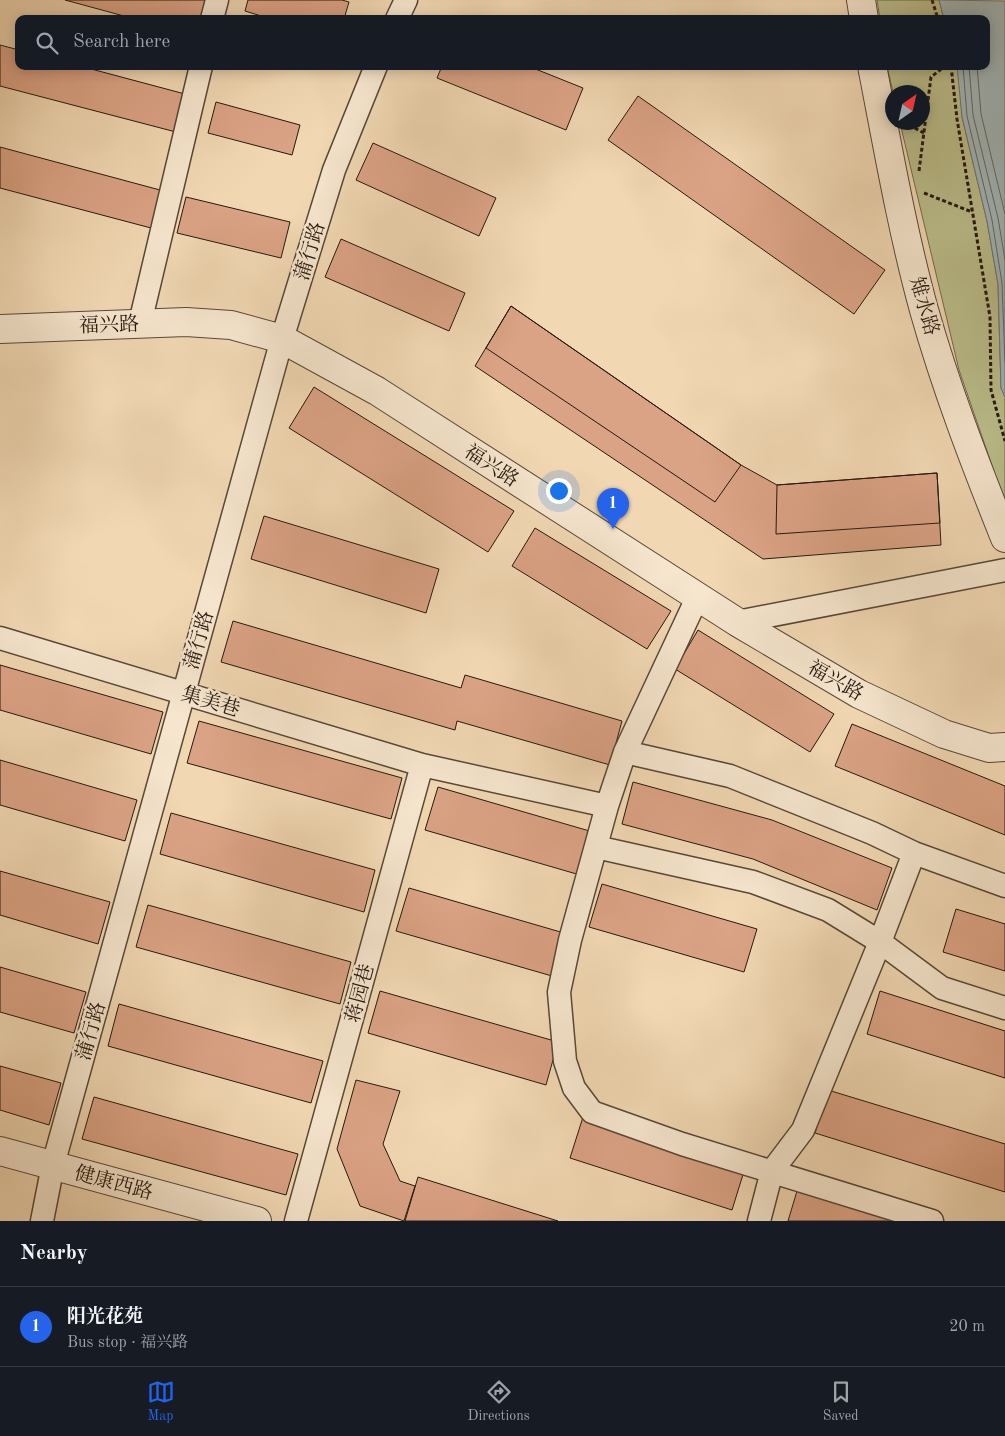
<!DOCTYPE html>
<html lang="en">
<head>
<meta charset="utf-8">
<style>
	:root { --surface:#171b24; --page:#20242c; --text:#f1f3f6; --muted:#9ea1a6; --line:#363941; --accent:#2563eb }
	body { margin:0; font-family:"Old Standard TT","Noto Serif SC",serif; background:var(--page); color:var(--text) }
	.compass { position:absolute; left:885px; top:85px; width:45px; height:45px; border-radius:50%; background:var(--surface); box-shadow:0 2px 12px #0003; rotate:34deg }
	.you { position:absolute; left:558px; top:490px; width:18px; height:18px; margin:-12px; border:4px solid #fff; border-radius:50%; background:#1a73e8; box-shadow:0 0 0 8px #1a73e833 }
	.badge { display:grid; place-items:center; width:32px; height:32px; border-radius:50%; background:var(--accent); color:#fff; font-size:16px; font-weight:700 }
	.pin { position:absolute; translate:-50% -41px; filter:drop-shadow(0 1px 2px #0008) }
	.pin::after { content:''; position:absolute; top:26px; width:18px; height:15px; background:inherit; clip-path:polygon(0 0,100% 0,50% 100%) }
	.list { margin:0; padding:0; list-style:none }
	h2 { display:flex; justify-content:space-between; align-items:center; height:65px; margin:0; padding:0 20px; font-size:21px }
	h2 small { font-size:16px; font-weight:400; color:var(--muted) }
	.list li { display:grid; grid-template-columns:32px 1fr auto; gap:15px; align-items:center; box-sizing:border-box; height:80px; padding:0 20px; border-top:1px solid var(--line) }
	.list b { display:block; font-size:19px; white-space:nowrap }
	.list p { margin:0; font-size:16px; white-space:nowrap; color:var(--muted) }
	.list em { font-size:16px; font-style:normal; color:var(--muted) }
	.icon { flex:none; width:28px; height:28px; fill:none; stroke:currentColor; stroke-width:2; stroke-linecap:round; stroke-linejoin:round }
	.map { position:relative; flex:none; width:1005px; height:1221px; overflow:hidden }
	.search { position:absolute; background:var(--surface); box-shadow:0 2px 12px #0003; left:15px; right:15px; top:15px; height:55px; display:flex; align-items:center; gap:12px; box-sizing:border-box; padding:0 18px; border-radius:10px; color:var(--muted); font-size:19px }
	.sheet { height:145px; background:var(--surface) }
	nav { display:flex; justify-content:space-around; align-items:center; box-sizing:border-box; height:70px; border-top:1px solid var(--line); background:var(--surface); font-size:14px; color:var(--muted) }
	nav a { display:grid; justify-items:center; gap:2px }
	nav .on { color:var(--accent) }
	.map>svg:first-child { display:block }
	.green { fill:#bbbe8c; stroke:#706b4d }
	.water { fill:#a1b6b9; stroke:#6f7775 }
	.lines { fill:none; stroke-linecap:round; stroke-linejoin:round }
	.shore { stroke:#636764; stroke-width:1 }
	.building { fill:#dba385; stroke:#25180e }
	.minor-casing { stroke:#584837; stroke-width:25 }
	.tertiary-casing { stroke:#584837; stroke-width:30 }
	.path { stroke:#25180e; stroke-width:3; stroke-dasharray:4 2.5; stroke-linecap:butt }
	.minor { stroke:#f6e6ce; stroke-width:22 }
	.tertiary { stroke:#f6e6ce; stroke-width:28 }
	.labels { text-anchor:middle; stroke-width:5; stroke-linejoin:round; paint-order:stroke }
	.street-label { font-size:20px; fill:#25180e; stroke:#f6e6ce }
</style>
</head>
<body>
<div class="map">
<svg width="1005" height="1221" viewBox="0 0 1005 1221">
	<rect width="100%" height="100%" fill="#f1d8b3"/>
	<filter id="stains"><feTurbulence type="fractalNoise" baseFrequency=".004" numOctaves="4"/><feColorMatrix values="0 0 0 0 .2 0 0 0 0 .09 0 0 0 0 .02 0 0 0 .5 -.17"/></filter>
	<radialGradient id="worn" r=".72"><stop offset=".6" stop-color="#630" stop-opacity="0"/><stop offset="1" stop-color="#630" stop-opacity=".3"/></radialGradient>
	<!-- green -->
	<path class="green" d="M 877,0 L 939,0 L 944,19 L 880,19 Z
		M 887,66 L 957,66 L 959,72 L 962,117 L 987,221 L 998,284 L 1001,388 L 1005,397 L 1005,503 L 959,370 L 900,123 L 922,122 L 922,92 L 893,92 Z"/>
	<!-- water -->
	<path class="water" d="M 939,0 L 1005,1 L 1005,397 L 1001,388 L 998,284 L 987,221 L 962,117 L 957,66 L 986,66 L 986,19 L 944,19 Z"/>
	<g class="lines">
		<!-- shore -->
		<path class="shore" d="M 963,66 L 967,116 L 992,220 L 1002,283 L 1005,362
			M 969,66 L 973,115 L 998,218 L 1005,260
			M 977,66 L 981,114 L 1005,214"/>
	</g>
	<!-- building -->
	<path class="building" d="M 65,0 L 210,0 L 205,19 L 135,19 Z
		M 248,0 L 342,0 L 349,2 L 344,19 L 271,19 L 245,11 Z
		M 0,45 L 19,50 L 19,66 L 80,66 L 185,94 L 176,132 L 0,86 Z
		M 442,66 L 528,66 L 583,88 L 566,130 L 437,78 Z
		M 638,96 L 885,270 L 854,314 L 608,140 Z
		M 216,102 L 300,125 L 292,155 L 208,133 Z
		M 373,143 L 496,198 L 479,236 L 356,180 Z
		M 0,147 L 160,190 L 151,228 L 0,188 Z
		M 186,197 L 290,222 L 281,258 L 177,233 Z
		M 341,239 L 465,293 L 449,331 L 325,277 Z
		M 511,306 L 741,465 L 777,485 L 937,473 L 941,545 L 763,559 L 475,366 Z
		M 511,306 L 741,465 L 715,502 L 486,348 Z
		M 314,387 L 514,511 L 488,552 L 289,428 Z
		M 937,473 L 940,523 L 776,534 L 777,485 Z
		M 264,516 L 439,569 L 426,613 L 251,559 Z
		M 535,528 L 671,611 L 647,649 L 512,566 Z
		M 233,621 L 461,688 L 465,675 L 622,721 L 610,765 L 457,721 L 455,730 L 221,662 Z
		M 698,630 L 834,714 L 810,752 L 675,669 Z
		M 0,665 L 163,712 L 151,754 L 0,710 Z
		M 199,721 L 402,778 L 391,819 L 187,763 Z
		M 852,724 L 1005,786 L 1005,835 L 835,766 Z
		M 0,760 L 137,800 L 125,841 L 0,805 Z
		M 633,782 L 772,820 L 892,868 L 877,910 L 753,859 L 622,824 Z
		M 438,787 L 593,832 L 580,875 L 425,830 Z
		M 171,813 L 375,870 L 364,912 L 160,854 Z
		M 0,871 L 110,902 L 98,944 L 0,915 Z
		M 602,884 L 757,929 L 744,972 L 589,927 Z
		M 409,888 L 564,933 L 552,976 L 396,931 Z
		M 148,905 L 351,962 L 340,1004 L 136,947 Z
		M 956,909 L 1005,924 L 1005,971 L 943,952 Z
		M 0,967 L 86,992 L 74,1033 L 0,1012 Z
		M 380,991 L 558,1042 L 546,1085 L 368,1033 Z
		M 880,991 L 1005,1031 L 1005,1078 L 867,1034 Z
		M 119,1004 L 323,1061 L 311,1103 L 108,1046 Z
		M 0,1066 L 61,1083 L 49,1125 L 0,1110 Z
		M 356,1080 L 400,1091 L 383,1144 L 400,1181 L 415,1186 L 404,1221 L 360,1206 L 337,1149 Z
		M 828,1090 L 1005,1144 L 1005,1192 L 815,1133 Z
		M 94,1097 L 298,1154 L 286,1195 L 82,1139 Z
		M 583,1117 L 745,1168 L 732,1210 L 570,1158 Z
		M 418,1177 L 558,1221 L 405,1221 Z
		M 797,1191 L 895,1221 L 788,1221 Z"/>
	<g class="lines">
		<!-- minor casing -->
		<g class="minor-casing">
			<path id="minor" d="M 212,19 L 217,0
				M 397,19 L 406,0
				M 140,323 L 201,66
				M 698,596 L 625,752 L 607,806 L 570,940 L 559,992 L 565,1061 L 574,1088 L 592,1112 L 682,1144 L 932,1221
				M 737,622 L 1005,570
				M 0,638 L 422,765 L 607,806
				M 625,752 L 730,776 L 872,833 L 914,853 L 1005,886
				M 596,847 L 753,882 L 828,910 L 880,942 L 942,988 L 1005,1008
				M 42,1221 L 53,1165 L 282,339 L 334,170 L 376,66
				M 296,1221 L 422,765
				M 759,1221 L 772,1171 L 803,1130 L 880,942 L 914,853"/>
		</g>
		<!-- tertiary casing -->
		<g class="tertiary-casing">
			<path id="tertiary" d="M 861,0 L 864,19
				M 872,66 C 888,148 902,230 924,310 C 946,388 975,463 1005,538
				M 0,329 L 186,322 L 231,325 L 282,339 L 377,391 L 737,622 L 859,694 L 944,734 L 989,748 L 1005,747
				M 0,1151 L 257,1221"/>
		</g>
		<!-- path -->
		<path class="path" d="M 932,0 L 938,19
			M 951,66 L 957,119 L 990,317 L 991,390 L 1005,441
			M 909,125 L 924,133
			M 919,171 L 931,77 L 945,66
			M 924,193 L 972,212"/>
		<!-- minor -->
		<use href="#minor" class="minor"/>
		<!-- tertiary -->
		<use href="#tertiary" class="tertiary"/>
	</g>
	<g class="labels">
		<!-- street labels -->
		<g class="street-label">
			<text transform="translate(309 251) rotate(-73)" y="7">蒲行路</text>
			<text transform="translate(925 306) rotate(74)" y="7">雉水路</text>
			<text transform="translate(109 324) rotate(-2)" y="7">福兴路</text>
			<text transform="translate(492 465) rotate(33)" y="7">福兴路</text>
			<text transform="translate(198 640) rotate(-74)" y="7">蒲行路</text>
			<text transform="translate(836 680) rotate(30)" y="7">福兴路</text>
			<text transform="translate(211 701) rotate(17)" y="7">集美巷</text>
			<text transform="translate(359 993) rotate(-75)" y="7">蒋园巷</text>
			<text transform="translate(90 1031) rotate(-74)" y="7">蒲行路</text>
			<text transform="translate(114 1182) rotate(15)" y="7">健康西路</text>
		</g>
	</g>
	<rect width="100%" height="100%" filter="url(#stains)"/>
	<rect width="100%" height="100%" fill="url(#worn)"/>
</svg>
<svg class="compass" viewBox="-18 -18 36 36"><path d="M0-13l5 13h-10z" fill="#e53935"/><path d="M0 13l5-13h-10z" fill="#9ea1a6"/></svg>
<div class="you"></div>
<div class="pin badge" style="left:613px;top:529px">1</div>
<div class="search"><svg class="icon" aria-label="search" viewBox="0 0 24 24"><circle cx="10" cy="10" r="6"/><path d="M15 15l6 6"/></svg>Search here</div>
</div>
<section class="sheet">
<h2>Nearby<small></small></h2>
<ul class="list">
<li><span class="badge">1</span><div><b>阳光花苑</b><p>Bus stop · 福兴路</p></div><em>20 m</em></li>
</ul>
</section>
<nav>
<a class="on"><svg class="icon" aria-label="map" viewBox="0 0 24 24"><path d="M3 6l6-2 6 2 6-2v14l-6 2-6-2-6 2zM9 4v14M15 6v14"/></svg>Map</a>
<a><svg class="icon" aria-label="directions" viewBox="0 0 24 24"><path d="M12 3l9 9-9 9-9-9zM9 14v-3h6M13 9l2 2-2 2"/></svg>Directions</a>
<a><svg class="icon" aria-label="saved" viewBox="0 0 24 24"><path d="M7 4h10v16l-5-4-5 4z"/></svg>Saved</a>
</nav>
</body>
</html>
